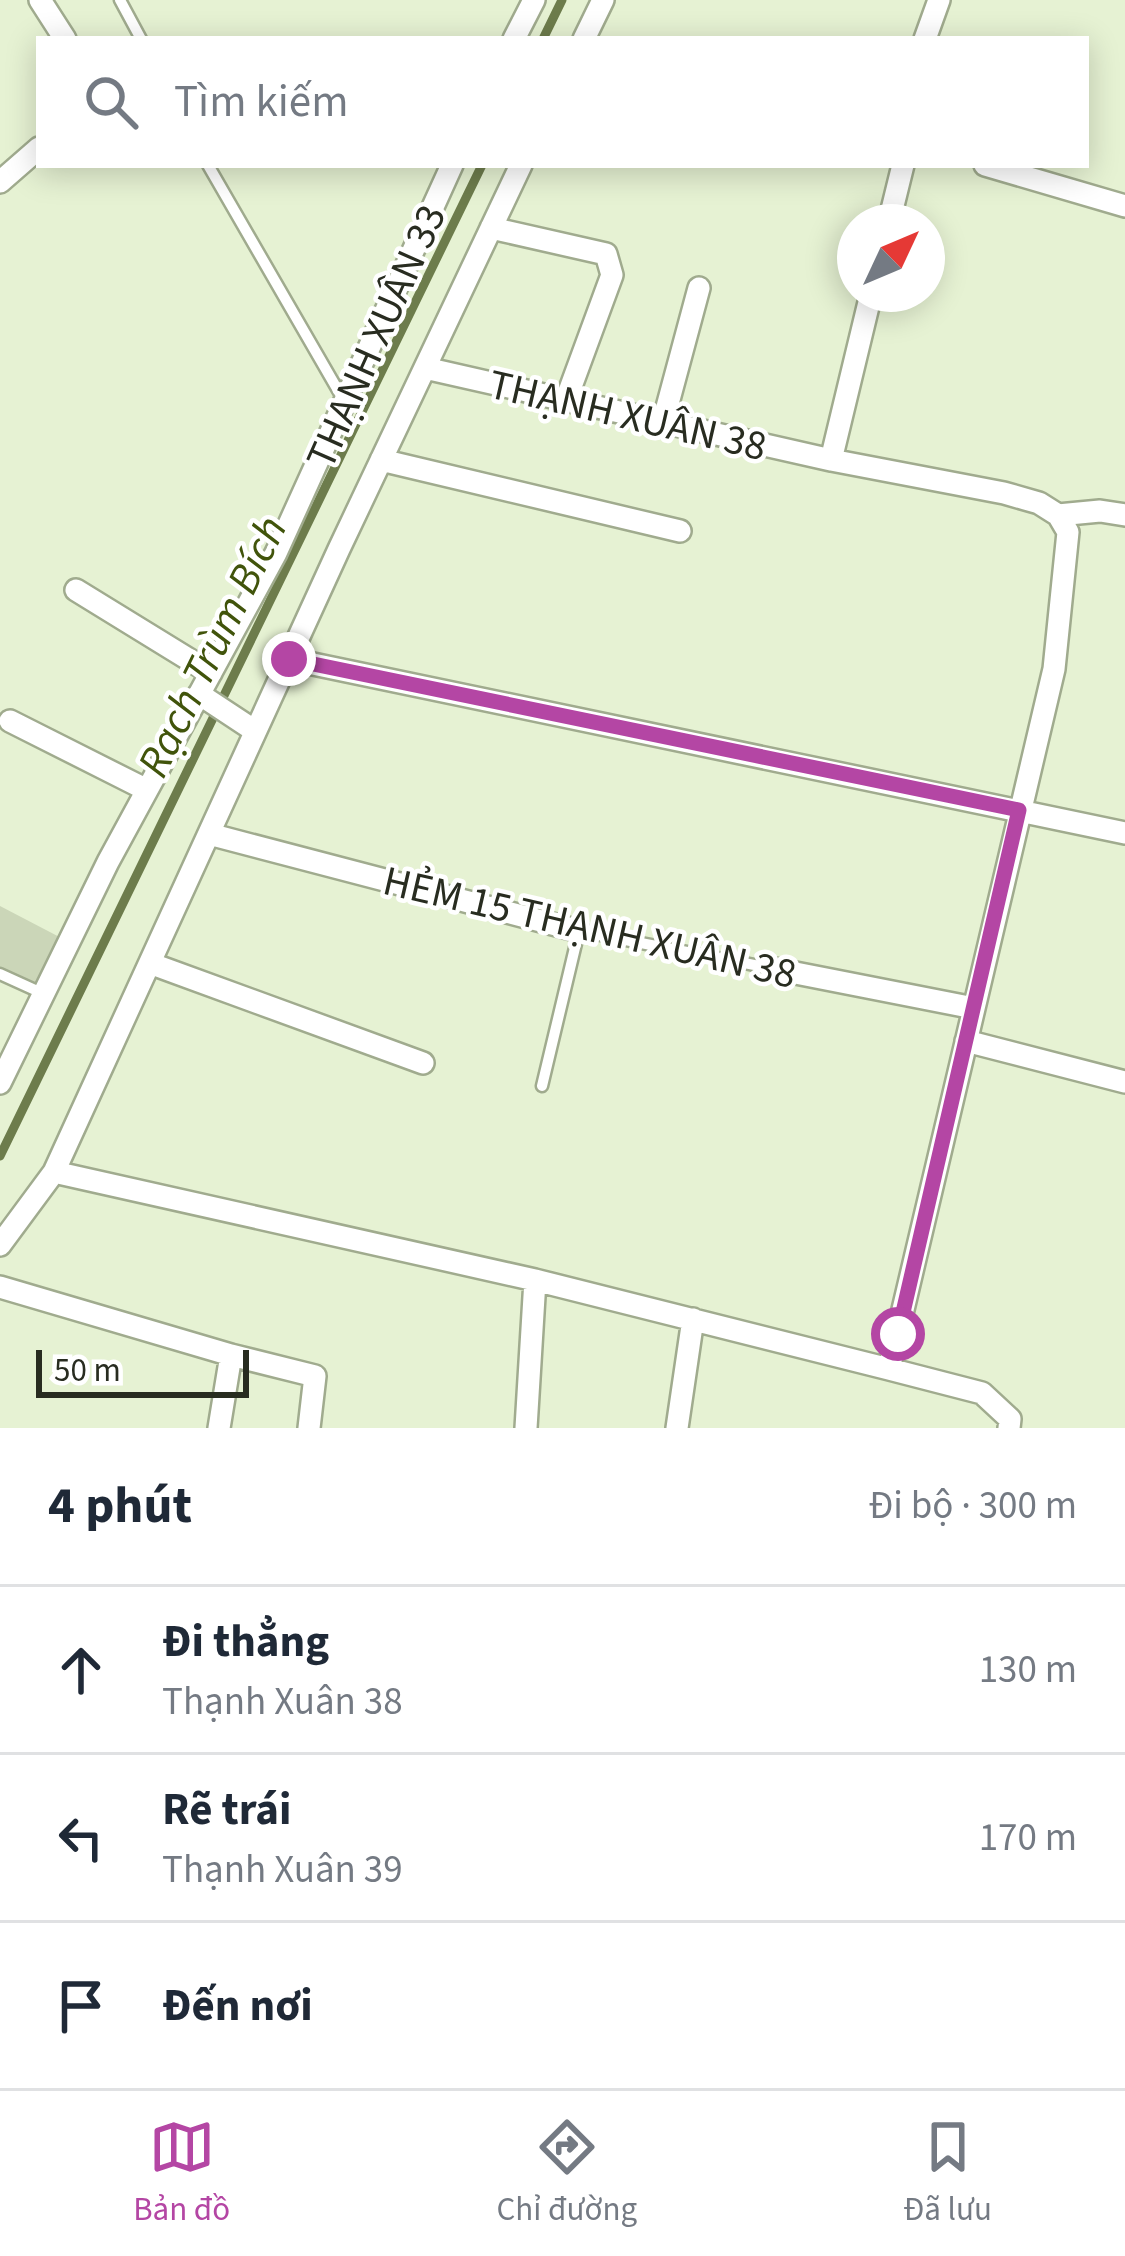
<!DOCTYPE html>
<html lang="vi">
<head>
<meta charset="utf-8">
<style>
	:root { --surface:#fff; --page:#f6f6f7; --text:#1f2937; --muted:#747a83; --line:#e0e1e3; --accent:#b446a4 }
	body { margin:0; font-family:"Source Sans 3",sans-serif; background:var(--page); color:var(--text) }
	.compass { position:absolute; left:837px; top:204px; width:108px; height:108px; border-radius:50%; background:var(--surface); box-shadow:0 6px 30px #0003; rotate:46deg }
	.scale { position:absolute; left:36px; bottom:30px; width:213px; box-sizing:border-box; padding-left:12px; border:6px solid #282c20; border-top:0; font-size:33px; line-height:42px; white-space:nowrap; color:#282c20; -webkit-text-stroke:9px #fff; paint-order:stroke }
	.stop { position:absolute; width:36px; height:36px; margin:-27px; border:9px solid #b446a4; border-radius:50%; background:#fff }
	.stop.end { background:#b446a4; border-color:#fff; box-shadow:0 3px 12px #0008 }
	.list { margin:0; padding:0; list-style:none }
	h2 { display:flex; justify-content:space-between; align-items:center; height:156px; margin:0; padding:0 48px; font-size:51px }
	h2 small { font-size:39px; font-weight:400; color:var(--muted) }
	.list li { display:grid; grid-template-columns:78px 1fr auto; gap:36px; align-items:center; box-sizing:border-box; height:168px; padding:0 48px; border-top:3px solid var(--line) }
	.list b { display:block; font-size:45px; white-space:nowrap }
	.list p { margin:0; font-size:39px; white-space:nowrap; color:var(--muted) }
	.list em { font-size:39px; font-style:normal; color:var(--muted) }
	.icon { flex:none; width:66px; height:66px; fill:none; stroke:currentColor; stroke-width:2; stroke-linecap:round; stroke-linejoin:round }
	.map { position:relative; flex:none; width:1125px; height:1428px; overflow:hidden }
	.search { position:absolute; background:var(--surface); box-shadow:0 6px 30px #0003; left:36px; right:36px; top:36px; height:132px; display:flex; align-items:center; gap:30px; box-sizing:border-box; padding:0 42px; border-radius:0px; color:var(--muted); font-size:45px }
	.sheet { height:660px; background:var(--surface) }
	nav { display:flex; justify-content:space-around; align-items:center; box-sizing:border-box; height:168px; border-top:3px solid var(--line); background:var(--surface); font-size:33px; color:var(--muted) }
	nav a { display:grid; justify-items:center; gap:6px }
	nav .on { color:var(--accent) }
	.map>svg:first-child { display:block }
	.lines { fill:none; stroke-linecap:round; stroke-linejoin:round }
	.stream { stroke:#6d7c4c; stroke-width:9 }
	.building { fill:#cbd6b8 }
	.lane-casing { stroke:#a0ab8e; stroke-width:15 }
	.street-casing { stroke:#a0ab8e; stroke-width:26 }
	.lane { stroke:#fff; stroke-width:10 }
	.street { stroke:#fff; stroke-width:21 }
	.route { stroke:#b446a4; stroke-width:15 }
	.labels { text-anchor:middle; stroke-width:9; stroke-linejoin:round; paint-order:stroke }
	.street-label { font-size:42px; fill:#282c20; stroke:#fff }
	.water-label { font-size:45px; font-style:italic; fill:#41540b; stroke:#fff }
</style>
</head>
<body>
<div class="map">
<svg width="1125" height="1428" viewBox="0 0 1125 1428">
	<rect width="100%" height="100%" fill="#e6f2d3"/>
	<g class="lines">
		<!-- stream -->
		<path class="stream" d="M 543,39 L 562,0
			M 0,1156 L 482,165"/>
	</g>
	<!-- building -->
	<path class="building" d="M 0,906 L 69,942 L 44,994 L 0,974 Z"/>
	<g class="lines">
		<!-- lane casing -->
		<g class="lane-casing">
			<path id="lane" d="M 120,0 L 141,39
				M 208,165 L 343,399
				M 0,974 L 44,994
				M 542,1086 L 579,931 L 770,968"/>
		</g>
		<!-- street casing -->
		<g class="street-casing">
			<path id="street" d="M 40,0 L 65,39
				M 514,39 L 534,0
				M 584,39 L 603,0
				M 925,39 L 939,0
				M 985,165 L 1125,206
				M 0,182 L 39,148
				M 889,222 L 903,165
				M 491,228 L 606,254 L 612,275 L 566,400
				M 425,368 L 831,460 L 1004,493 L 1039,503 L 1058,515 L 1068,532 L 1054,669 L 889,1369 L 982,1393 L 1010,1419 L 1009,1428
				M 663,422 L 699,288
				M 381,460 L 680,531
				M 831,460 L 871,294
				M 1058,515 L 1100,511 L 1125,515
				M 76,590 L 211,673
				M 289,659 L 1125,833
				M 199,694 L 255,731
				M 10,721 L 147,790
				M 209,834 L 579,931
				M 152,964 L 423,1063
				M 770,968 L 974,1008
				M 966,1041 L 1125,1082
				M 0,1083 L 108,862 L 276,553 L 452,165
				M 54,1172 L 535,1280 L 889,1369
				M 0,1245 L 54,1172 L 339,549 L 521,165
				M 0,1287 L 231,1355
				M 219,1428 L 231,1355 L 315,1376 L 309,1428
				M 526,1428 L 535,1280
				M 677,1428 L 693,1319"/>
		</g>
		<!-- lane -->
		<use href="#lane" class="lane"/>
		<!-- street -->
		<use href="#street" class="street"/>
	</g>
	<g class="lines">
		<!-- route -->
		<path class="route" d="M 289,659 L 1019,810 L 898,1334"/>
	</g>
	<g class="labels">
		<!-- street labels -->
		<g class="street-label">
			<text transform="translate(375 336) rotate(-66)" y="15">THẠNH XUÂN 33</text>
			<text transform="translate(628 414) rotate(13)" y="15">THẠNH XUÂN 38</text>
			<text transform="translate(590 926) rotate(13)" y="15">HẺM 15 THẠNH XUÂN 38</text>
		</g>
		<!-- water labels -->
		<g class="water-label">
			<text transform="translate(211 646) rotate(-64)" y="16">Rạch Trùm Bích</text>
		</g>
	</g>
</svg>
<svg class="compass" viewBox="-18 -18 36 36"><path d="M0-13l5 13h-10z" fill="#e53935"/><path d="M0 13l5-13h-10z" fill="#747a83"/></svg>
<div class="scale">50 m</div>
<div class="stop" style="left:898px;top:1334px"></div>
<div class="stop end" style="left:289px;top:659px"></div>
<div class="search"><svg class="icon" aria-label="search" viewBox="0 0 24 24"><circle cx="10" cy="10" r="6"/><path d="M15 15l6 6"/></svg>Tìm kiếm</div>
</div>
<section class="sheet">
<h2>4 phút<small>Đi bộ · 300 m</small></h2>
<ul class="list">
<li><svg class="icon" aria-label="ahead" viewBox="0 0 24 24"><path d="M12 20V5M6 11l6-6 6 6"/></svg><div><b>Đi thẳng</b><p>Thạnh Xuân 38</p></div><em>130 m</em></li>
<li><svg class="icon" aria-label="left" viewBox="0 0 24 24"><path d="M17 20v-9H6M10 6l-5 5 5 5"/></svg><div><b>Rẽ trái</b><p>Thạnh Xuân 39</p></div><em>170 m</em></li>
<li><svg class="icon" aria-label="arrive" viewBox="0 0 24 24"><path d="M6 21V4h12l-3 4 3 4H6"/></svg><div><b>Đến nơi</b></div></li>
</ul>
</section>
<nav>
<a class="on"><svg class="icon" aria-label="map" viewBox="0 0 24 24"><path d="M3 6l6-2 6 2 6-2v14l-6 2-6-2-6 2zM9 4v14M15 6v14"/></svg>Bản đồ</a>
<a><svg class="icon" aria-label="directions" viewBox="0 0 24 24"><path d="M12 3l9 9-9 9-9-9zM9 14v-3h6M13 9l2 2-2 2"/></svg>Chỉ đường</a>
<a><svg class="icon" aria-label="saved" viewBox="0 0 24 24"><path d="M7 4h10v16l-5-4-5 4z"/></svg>Đã lưu</a>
</nav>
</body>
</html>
